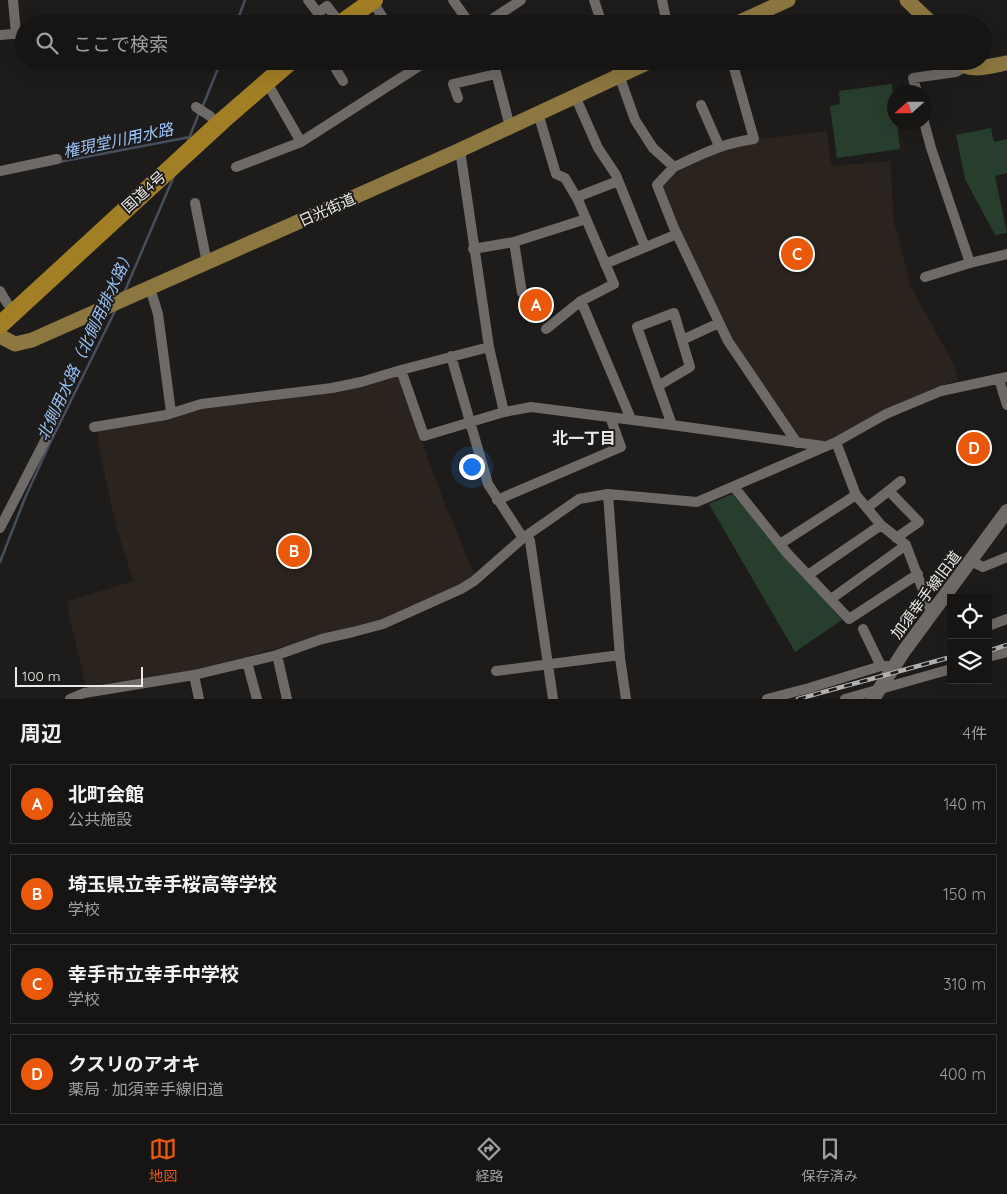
<!DOCTYPE html>
<html lang="ja">
<head>
<meta charset="utf-8">
<style>
	:root { --surface:#161514; --page:#1f1e1d; --text:#f1f3f6; --muted:#9e9fa0; --line:#353434; --accent:#ea580c }
	body { margin:0; font-family:Quicksand,"Noto Sans JP",sans-serif; background:var(--page); color:var(--text) }
	.controls { position:absolute; right:15px; bottom:15px; display:grid; overflow:hidden; border-radius:0px; box-shadow:0 5px 20px #0002 }
	.controls button { width:45px; height:45px; display:grid; place-items:center; padding:0; border:0; border-bottom:1px solid var(--line); background:var(--surface); color:var(--text); font:25px sans-serif }
	.compass { position:absolute; left:887px; top:85px; width:45px; height:45px; border-radius:50%; background:var(--surface); box-shadow:0 5px 20px #0002; rotate:249deg }
	.scale { position:absolute; left:15px; bottom:12px; width:128px; box-sizing:border-box; padding-left:5px; border:2px solid #ebeae8; border-top:0; font-size:14px; line-height:18px; white-space:nowrap; color:#ebeae8; -webkit-text-stroke:4px #1e1c1a; paint-order:stroke }
	.you { position:absolute; left:471px; top:466px; width:18px; height:18px; margin:-12px; border:4px solid #fff; border-radius:50%; background:#1a73e8; box-shadow:0 0 0 8px #1a73e833 }
	.badge { display:grid; place-items:center; width:32px; height:32px; border-radius:50%; background:var(--accent); color:#fff; font-size:16px; font-weight:700 }
	.pin { position:absolute; translate:-50% -50%; border:2px solid #fff; box-shadow:0 1px 5px #0006 }
	.list { margin:0; padding:0; list-style:none }
	h2 { display:flex; justify-content:space-between; align-items:center; height:65px; margin:0; padding:0 20px; font-size:21px }
	h2 small { font-size:16px; font-weight:400; color:var(--muted) }
	.list li { display:grid; grid-template-columns:32px 1fr auto; gap:15px; align-items:center; box-sizing:border-box; height:80px; margin:0 10px 10px; padding:0 10px; border:1px solid var(--line); border-radius:0px }
	.list b { display:block; font-size:19px; white-space:nowrap }
	.list p { margin:0; font-size:16px; white-space:nowrap; color:var(--muted) }
	.list em { font-size:16px; font-style:normal; color:var(--muted) }
	.icon { flex:none; width:28px; height:28px; fill:none; stroke:currentColor; stroke-width:2; stroke-linecap:round; stroke-linejoin:round }
	.map { position:relative; flex:none; width:1007px; height:699px; overflow:hidden }
	.search { position:absolute; background:var(--surface); box-shadow:0 5px 20px #0002; left:15px; right:15px; top:15px; height:55px; display:flex; align-items:center; gap:12px; box-sizing:border-box; padding:0 18px; border-radius:28px; color:var(--muted); font-size:19px }
	.sheet { height:425px; background:var(--surface) }
	nav { display:flex; justify-content:space-around; align-items:center; box-sizing:border-box; height:70px; border-top:1px solid var(--line); background:var(--surface); font-size:14px; color:var(--muted) }
	nav a { display:grid; justify-items:center; gap:2px }
	nav .on { color:var(--accent) }
	.map>svg:first-child { display:block }
	.built { fill:#2b231e }
	.green { fill:#273e2c }
	.lines { fill:none; stroke-linecap:round; stroke-linejoin:round }
	.stream { stroke:#464e5e; stroke-width:2.5 }
	.street { stroke:#6d6a68; stroke-width:10 }
	.secondary { stroke:#6d6a68; stroke-width:14 }
	.primary { stroke:#8d7740; stroke-width:15 }
	.highway { stroke:#a27f25; stroke-width:18 }
	.rail-casing { stroke:#b2b1af; stroke-width:4.5 }
	.rail { stroke:#1e1c1a; stroke-width:2.5; stroke-dasharray:8; stroke-linecap:butt }
	.labels { text-anchor:middle; stroke-width:4; stroke-linejoin:round; paint-order:stroke }
	.street-label { font-size:15px; fill:#ebeae8; stroke:#1e1c1a }
	.water-label { font-size:16px; font-style:italic; fill:#98c3f8; stroke:#1e1c1a }
	.neighbourhood-label { font-size:16px; font-weight:bold; fill:#ebeae8; stroke:#1e1c1a }
</style>
</head>
<body>
<div class="map">
<svg width="1007" height="699" viewBox="0 0 1007 699">
	<rect width="100%" height="100%" fill="#1e1c1a"/>
	<!-- built -->
	<path class="built" d="M 827,131 L 831,166 L 890,161 L 894,222 L 911,287 L 953,363 L 958,380 L 930,390 L 824,442 L 801,440 L 792,431 L 738,348 L 715,304 L 672,213 L 663,186 L 676,172 L 731,146 L 754,144 L 759,139 Z
		M 401,375 L 420,437 L 444,502 L 475,576 L 470,580 L 390,616 L 362,626 L 197,670 L 86,688 L 67,605 L 68,601 L 133,581 L 116,526 L 98,443 L 98,432 L 175,418 L 176,414 L 198,409 Z"/>
	<!-- green -->
	<path class="green" d="M 892,84 L 894,106 L 894,122 L 897,123 L 900,149 L 837,158 L 830,106 L 840,104 L 839,91 Z
		M 991,128 L 994,142 L 1007,139 L 1007,173 L 995,176 L 1007,233 L 995,235 L 965,179 L 956,135 Z
		M 732,494 L 842,620 L 795,652 L 709,504 Z"/>
	<g class="lines">
		<!-- stream -->
		<path class="stream" d="M 236,24 L 245,0
			M 202,108 L 221,61
			M 188,141 L 199,113
			M 59,162 L 190,137
			M 124,293 L 174,176
			M 0,562 L 25,498 L 50,443 L 116,309"/>
		<!-- street -->
		<path class="street" d="M 13,0 L 16,34
			M 308,0 L 318,13 L 327,6 L 340,23
			M 453,0 L 470,24
			M 594,0 L 602,24
			M 662,0 L 667,24
			M 372,1 L 387,24
			M 485,24 L 521,0
			M 0,35 L 24,33
			M 331,61 L 343,81
			M 493,61 L 510,127
			M 614,61 L 635,120 L 653,148 L 674,167 C 702,154 723,143 754,139 L 732,61
			M 266,81 L 301,142
			M 917,92 L 913,78 L 956,72 L 965,67
			M 575,96 L 598,148 L 616,175 L 645,247
			M 458,98 L 453,84 L 496,74
			M 701,105 L 719,146
			M 196,107 L 210,116 L 218,125
			M 538,113 L 556,174 L 565,178 L 578,200 L 614,284 L 581,301 L 546,329
			M 924,122 L 931,148 L 970,263 L 1007,254
			M 460,150 L 489,347 L 504,412
			M 236,167 L 301,142 L 427,61
			M 674,167 L 657,185 L 674,228 L 728,341 L 797,443
			M 0,171 L 57,159
			M 577,197 L 618,181
			M 195,203 L 207,263
			M 473,249 L 514,242
			M 605,264 L 677,234
			M 925,277 L 970,263
			M 150,288 L 158,314 L 171,412
			M 0,291 L 7,303 L 14,311
			M 522,293 L 514,242 L 586,219
			M 581,301 L 631,419
			M 682,340 L 719,323
			M 451,356 L 488,484 L 523,538
			M 401,370 L 424,436 L 504,412 L 531,407 L 672,425 L 823,446
			M 999,379 L 1007,405
			M 658,386 L 690,367 L 674,313 L 637,327 L 672,425
			M 94,427 L 166,415 L 201,404 L 332,388 L 361,382 L 401,370 L 489,347
			M 836,442 L 856,495 L 881,525 L 906,545 L 932,614
			M 734,487 L 787,553 L 849,619 L 918,574
			M 889,491 L 919,522 L 896,538
			M 608,494 L 620,658 L 626,699
			M 497,500 L 621,447 L 610,417
			M 867,508 L 901,481
			M 0,528 L 50,431
			M 527,535 L 530,541 L 553,699
			M 780,544 L 856,495
			M 971,561 L 983,567 L 1007,557
			M 808,575 L 881,525
			M 831,599 L 906,545
			M 988,626 L 1007,619
			M 863,629 L 881,666 L 887,666
			M 277,655 L 287,699
			M 988,657 L 1007,652
			M 247,662 L 257,699
			M 496,671 L 620,655
			M 194,675 L 199,699
			M 70,699 L 84,693 L 194,675 L 277,655 L 322,639 L 353,632 L 383,624 L 461,589 L 474,581 L 523,538 L 579,499 L 608,494 L 697,502 L 836,442 L 886,414 L 941,391 L 1007,377
			M 767,699 L 809,688 L 881,666
			M 845,699 L 951,669"/>
		<!-- secondary -->
		<path class="secondary" d="M 873,699 L 904,651 L 1007,511"/>
		<!-- primary -->
		<path class="primary" d="M 907,0 L 932,24
			M 735,24 L 788,0
			M 959,61 C 968,74 994,65 1007,63
			M 0,336 L 15,344 L 32,340 L 460,150 L 651,61"/>
		<!-- highway -->
		<path class="highway" d="M 340,24 L 374,0
			M 0,325 L 223,120 L 291,61"/>
		<!-- rail casing -->
		<g class="rail-casing">
			<path id="rail" d="M 988,651 L 1007,645
				M 798,699 L 951,657"/>
		</g>
		<!-- rail -->
		<use href="#rail" class="rail"/>
	</g>
	<g class="labels">
		<!-- street labels -->
		<g class="street-label">
			<text transform="translate(144 192) rotate(-42)" y="5">国道4号</text>
			<text transform="translate(327 210) rotate(-24)" y="5">日光街道</text>
			<text transform="translate(926 595) rotate(-53)" y="5">加須幸手線旧道</text>
		</g>
		<!-- water labels -->
		<g class="water-label">
			<text transform="translate(118 140) rotate(-12)" y="6">権現堂川用水路</text>
			<text transform="translate(85 345) rotate(-65)" y="6">北側用水路（北側用排水路）</text>
		</g>
		<!-- neighbourhood labels -->
		<g class="neighbourhood-label">
			<text x="584" y="444">北一丁目</text>
		</g>
	</g>
</svg>
<div class="controls">
<button><svg class="icon" aria-label="locate" viewBox="0 0 24 24"><circle cx="12" cy="12" r="6"/><path d="M12 2v4M12 18v4M2 12h4M18 12h4"/></svg></button>
<button><svg class="icon" aria-label="layers" viewBox="0 0 24 24"><path d="M12 4l9 5-9 5-9-5zM3 14l9 5 9-5"/></svg></button>
</div>
<svg class="compass" viewBox="-18 -18 36 36"><path d="M0-13l5 13h-10z" fill="#e53935"/><path d="M0 13l5-13h-10z" fill="#9e9fa0"/></svg>
<div class="scale">100 m</div>
<div class="you"></div>
<div class="pin badge" style="left:536px;top:305px">A</div>
<div class="pin badge" style="left:294px;top:551px">B</div>
<div class="pin badge" style="left:797px;top:254px">C</div>
<div class="pin badge" style="left:974px;top:448px">D</div>
<div class="search"><svg class="icon" aria-label="search" viewBox="0 0 24 24"><circle cx="10" cy="10" r="6"/><path d="M15 15l6 6"/></svg>ここで検索</div>
</div>
<section class="sheet">
<h2>周辺<small>4件</small></h2>
<ul class="list">
<li><span class="badge">A</span><div><b>北町会館</b><p>公共施設</p></div><em>140 m</em></li>
<li><span class="badge">B</span><div><b>埼玉県立幸手桜高等学校</b><p>学校</p></div><em>150 m</em></li>
<li><span class="badge">C</span><div><b>幸手市立幸手中学校</b><p>学校</p></div><em>310 m</em></li>
<li><span class="badge">D</span><div><b>クスリのアオキ</b><p>薬局 · 加須幸手線旧道</p></div><em>400 m</em></li>
</ul>
</section>
<nav>
<a class="on"><svg class="icon" aria-label="map" viewBox="0 0 24 24"><path d="M3 6l6-2 6 2 6-2v14l-6 2-6-2-6 2zM9 4v14M15 6v14"/></svg>地図</a>
<a><svg class="icon" aria-label="directions" viewBox="0 0 24 24"><path d="M12 3l9 9-9 9-9-9zM9 14v-3h6M13 9l2 2-2 2"/></svg>経路</a>
<a><svg class="icon" aria-label="saved" viewBox="0 0 24 24"><path d="M7 4h10v16l-5-4-5 4z"/></svg>保存済み</a>
</nav>
</body>
</html>
